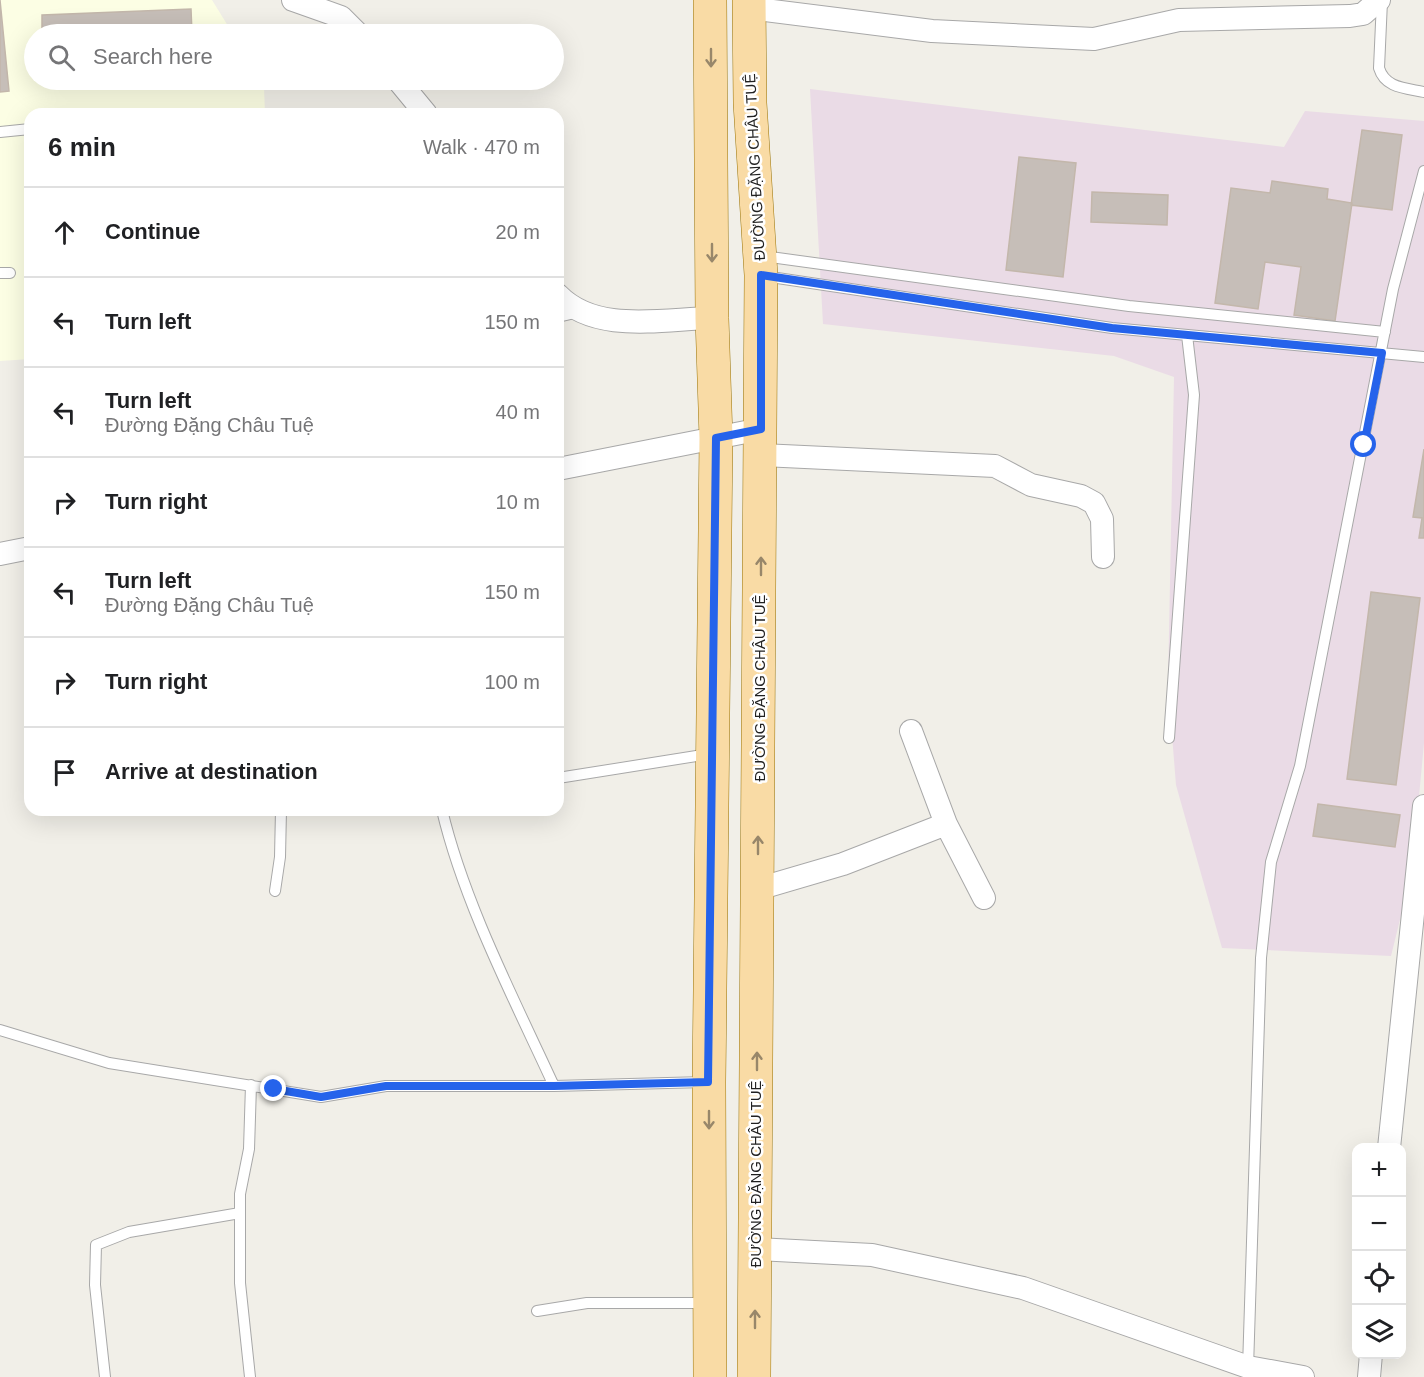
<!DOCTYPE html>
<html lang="en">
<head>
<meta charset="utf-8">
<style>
	:root { --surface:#fff; --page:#f2f2f2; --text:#202124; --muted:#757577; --line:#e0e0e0 }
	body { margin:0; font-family:Arial,sans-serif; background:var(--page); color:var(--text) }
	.controls { position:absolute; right:18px; bottom:18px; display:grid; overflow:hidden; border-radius:12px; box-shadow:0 6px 24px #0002 }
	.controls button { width:54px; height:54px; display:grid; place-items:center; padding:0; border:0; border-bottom:2px solid var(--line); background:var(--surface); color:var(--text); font:30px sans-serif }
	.stop { position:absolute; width:18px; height:18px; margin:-14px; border:4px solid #2563eb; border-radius:50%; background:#fff }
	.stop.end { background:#2563eb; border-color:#fff; box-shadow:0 2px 6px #0008 }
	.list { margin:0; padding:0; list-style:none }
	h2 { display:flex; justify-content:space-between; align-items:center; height:78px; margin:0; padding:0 24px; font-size:26px }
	h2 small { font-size:20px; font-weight:400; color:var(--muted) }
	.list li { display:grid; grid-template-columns:39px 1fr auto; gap:18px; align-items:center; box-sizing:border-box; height:90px; padding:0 24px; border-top:2px solid var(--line) }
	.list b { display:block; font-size:22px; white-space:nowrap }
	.list p { margin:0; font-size:20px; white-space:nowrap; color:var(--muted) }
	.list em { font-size:20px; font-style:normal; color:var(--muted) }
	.icon { flex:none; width:33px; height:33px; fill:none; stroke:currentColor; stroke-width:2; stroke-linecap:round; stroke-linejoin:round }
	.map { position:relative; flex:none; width:1424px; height:1377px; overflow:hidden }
	.search { position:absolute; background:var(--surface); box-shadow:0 6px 24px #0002; left:24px; top:24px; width:540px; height:66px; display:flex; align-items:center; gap:15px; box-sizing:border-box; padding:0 21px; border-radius:33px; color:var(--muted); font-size:22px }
	.panel { position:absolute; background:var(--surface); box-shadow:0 6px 24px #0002; left:24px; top:108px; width:540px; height:708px; border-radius:18px }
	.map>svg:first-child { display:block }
	.industrial { fill:#eadbe6 }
	.education { fill:#fcfee4 }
	.building { fill:#c6beb8; stroke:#c3b7ab; stroke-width:1.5 }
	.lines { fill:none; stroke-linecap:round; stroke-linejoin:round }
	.lane-casing { stroke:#a8a8a8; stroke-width:12 }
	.street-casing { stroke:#a8a8a8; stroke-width:24 }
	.primary-casing { stroke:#9a7305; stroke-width:34 }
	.lane { stroke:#fff; stroke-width:10 }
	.street { stroke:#fff; stroke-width:22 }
	.primary { stroke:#f9dba5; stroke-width:33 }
	.oneway { stroke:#98876a }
	.route { stroke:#2563eb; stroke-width:8 }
	.labels { text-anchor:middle; stroke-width:5; stroke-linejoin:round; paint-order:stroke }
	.street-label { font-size:15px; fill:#212121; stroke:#fff }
</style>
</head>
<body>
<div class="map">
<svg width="1424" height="1377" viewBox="0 0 1424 1377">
	<rect width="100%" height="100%" fill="#f1efe8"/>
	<!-- industrial -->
	<path class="industrial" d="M 810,89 L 1284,147 L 1305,111 L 1424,121 L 1424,743 L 1412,871 L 1391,956 L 1222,948 L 1176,785 L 1168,685 L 1174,377 L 1114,356 L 823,324 Z"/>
	<!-- education -->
	<path class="education" d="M 0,0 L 212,0 L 233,34 L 34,34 L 34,80 L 260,80 L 264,87 L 265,114 L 30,114 L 30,359 L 0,361 Z"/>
	<!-- building -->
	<path class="building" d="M 0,0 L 9,91 L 0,92 Z
		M 191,9 L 192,34 L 42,34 L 42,15 Z
		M 43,80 L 104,80 L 44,82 Z
		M 217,109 L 217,114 L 166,114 Z
		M 1362,130 L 1402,135 L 1392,210 L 1351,205 Z
		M 1019,157 L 1076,163 L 1063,277 L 1006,270 Z
		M 1272,181 L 1328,189 L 1327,199 L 1352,203 L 1335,321 L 1294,315 L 1301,267 L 1265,262 L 1258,309 L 1215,303 L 1231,188 L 1270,193 Z
		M 1092,192 L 1168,195 L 1167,225 L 1091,222 Z
		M 1424,449 L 1424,538 L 1419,538 L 1422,518 L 1413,517 Z
		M 1371,592 L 1420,598 L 1396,785 L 1347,779 Z
		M 1318,804 L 1400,815 L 1395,847 L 1313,836 Z"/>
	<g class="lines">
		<!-- lane casing -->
		<g class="lane-casing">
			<path id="lane" d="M 1382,1 L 1379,68 C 1385,88 1405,88 1424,92
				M 0,132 L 30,129
				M 763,256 L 1129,306 L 1385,332
				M 0,273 L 10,273
				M 764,276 L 1112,328 L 1424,357
				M 558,317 L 579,312
				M 1169,738 L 1194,395 L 1187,335
				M 558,778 L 709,754
				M 442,810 C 464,903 514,999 554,1086
				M 275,891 L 280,857 L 281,810
				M 0,1030 L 109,1063 L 321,1097 L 386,1086 L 554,1086 L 705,1082
				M 537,1311 L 587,1303 L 706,1303
				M 1248,1368 L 1261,958 L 1271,862 L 1300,766 L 1393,289 L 1424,171
				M 105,1377 L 95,1285 L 96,1245 L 129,1232 L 240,1213
				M 250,1377 L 240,1283 L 240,1194 L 249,1149 L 251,1085"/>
		</g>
		<!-- street casing -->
		<g class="street-casing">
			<path id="street" d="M 293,0 L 341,17 L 358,34
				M 749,8 L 932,31 L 1094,39 L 1179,20 L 1350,16 L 1363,14 L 1379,0
				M 398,80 L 426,114
				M 558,295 C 596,334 662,319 712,318
				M 761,455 L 995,466 L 1031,485 L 1081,496 L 1094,503 L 1102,519 L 1103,557
				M 558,469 L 761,429
				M 0,554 L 30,548
				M 911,731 L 946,824 L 984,898
				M 758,889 L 843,864 L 946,824
				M 1389,1148 L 1424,806
				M 755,1249 L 872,1255 L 1023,1288 L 1248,1367 L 1303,1377
				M 1369,1377 L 1371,1354"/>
		</g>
		<!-- primary casing -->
		<g class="primary-casing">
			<path id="primary" d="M 749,0 L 750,103 L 761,275 L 754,1377
				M 710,1377 L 709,1082 L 716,438 L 712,318 L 710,0"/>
		</g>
		<!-- lane -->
		<use href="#lane" class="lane"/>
		<!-- street -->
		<use href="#street" class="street"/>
		<!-- primary -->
		<use href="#primary" class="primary"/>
	</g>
	<!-- one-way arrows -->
	<defs><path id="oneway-shaft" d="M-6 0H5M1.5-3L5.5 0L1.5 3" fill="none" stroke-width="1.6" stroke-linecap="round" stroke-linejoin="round" transform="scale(1.5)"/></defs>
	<g class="oneway">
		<use href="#oneway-shaft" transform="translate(711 58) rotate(90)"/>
		<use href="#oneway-shaft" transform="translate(712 253) rotate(90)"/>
		<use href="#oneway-shaft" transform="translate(761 566) rotate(-90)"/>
		<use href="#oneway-shaft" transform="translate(758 845) rotate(-90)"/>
		<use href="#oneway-shaft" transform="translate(757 1061) rotate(-90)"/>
		<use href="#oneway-shaft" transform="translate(709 1120) rotate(90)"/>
		<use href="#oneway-shaft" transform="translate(755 1319) rotate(-90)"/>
	</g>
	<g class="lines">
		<!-- route -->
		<path class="route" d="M 274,1089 L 321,1097 L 386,1086 L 554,1086 L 708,1082 L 716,438 L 761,429 L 761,275 L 1112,328 L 1382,353 L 1364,445"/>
	</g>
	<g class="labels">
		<!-- street labels -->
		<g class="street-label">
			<text transform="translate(755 167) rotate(-93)" y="5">ĐƯỜNG ĐẶNG CHÂU TUỆ</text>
			<text transform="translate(760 688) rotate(-90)" y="5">ĐƯỜNG ĐẶNG CHÂU TUỆ</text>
			<text transform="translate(756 1174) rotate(-90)" y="5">ĐƯỜNG ĐẶNG CHÂU TUỆ</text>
		</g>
	</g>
</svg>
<div class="controls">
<button>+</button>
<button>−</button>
<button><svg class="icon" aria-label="locate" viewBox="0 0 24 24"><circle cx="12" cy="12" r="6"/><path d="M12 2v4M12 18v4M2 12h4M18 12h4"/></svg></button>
<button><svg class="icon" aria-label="layers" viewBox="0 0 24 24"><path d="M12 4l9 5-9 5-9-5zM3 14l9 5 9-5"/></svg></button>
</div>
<div class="stop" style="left:1364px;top:445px"></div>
<div class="stop end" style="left:274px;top:1089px"></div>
<div class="search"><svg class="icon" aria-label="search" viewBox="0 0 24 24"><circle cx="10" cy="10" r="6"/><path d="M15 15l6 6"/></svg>Search here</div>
<section class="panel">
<h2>6 min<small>Walk · 470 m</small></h2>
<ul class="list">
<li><svg class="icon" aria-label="ahead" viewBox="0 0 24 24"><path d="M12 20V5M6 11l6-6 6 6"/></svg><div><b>Continue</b></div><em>20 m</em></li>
<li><svg class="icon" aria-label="left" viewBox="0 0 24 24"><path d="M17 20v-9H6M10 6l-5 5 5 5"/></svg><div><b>Turn left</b></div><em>150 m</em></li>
<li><svg class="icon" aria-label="left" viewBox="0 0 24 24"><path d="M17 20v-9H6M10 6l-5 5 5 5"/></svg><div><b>Turn left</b><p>Đường Đặng Châu Tuệ</p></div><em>40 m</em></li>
<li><svg class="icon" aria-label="right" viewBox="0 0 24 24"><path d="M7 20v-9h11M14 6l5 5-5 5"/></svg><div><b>Turn right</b></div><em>10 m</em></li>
<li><svg class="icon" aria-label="left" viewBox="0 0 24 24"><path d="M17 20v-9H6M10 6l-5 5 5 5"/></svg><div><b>Turn left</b><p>Đường Đặng Châu Tuệ</p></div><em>150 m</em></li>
<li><svg class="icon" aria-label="right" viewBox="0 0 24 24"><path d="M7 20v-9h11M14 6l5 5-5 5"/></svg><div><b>Turn right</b></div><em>100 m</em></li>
<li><svg class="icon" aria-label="arrive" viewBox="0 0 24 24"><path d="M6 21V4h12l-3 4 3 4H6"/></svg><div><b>Arrive at destination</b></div></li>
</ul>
</section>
</div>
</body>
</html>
